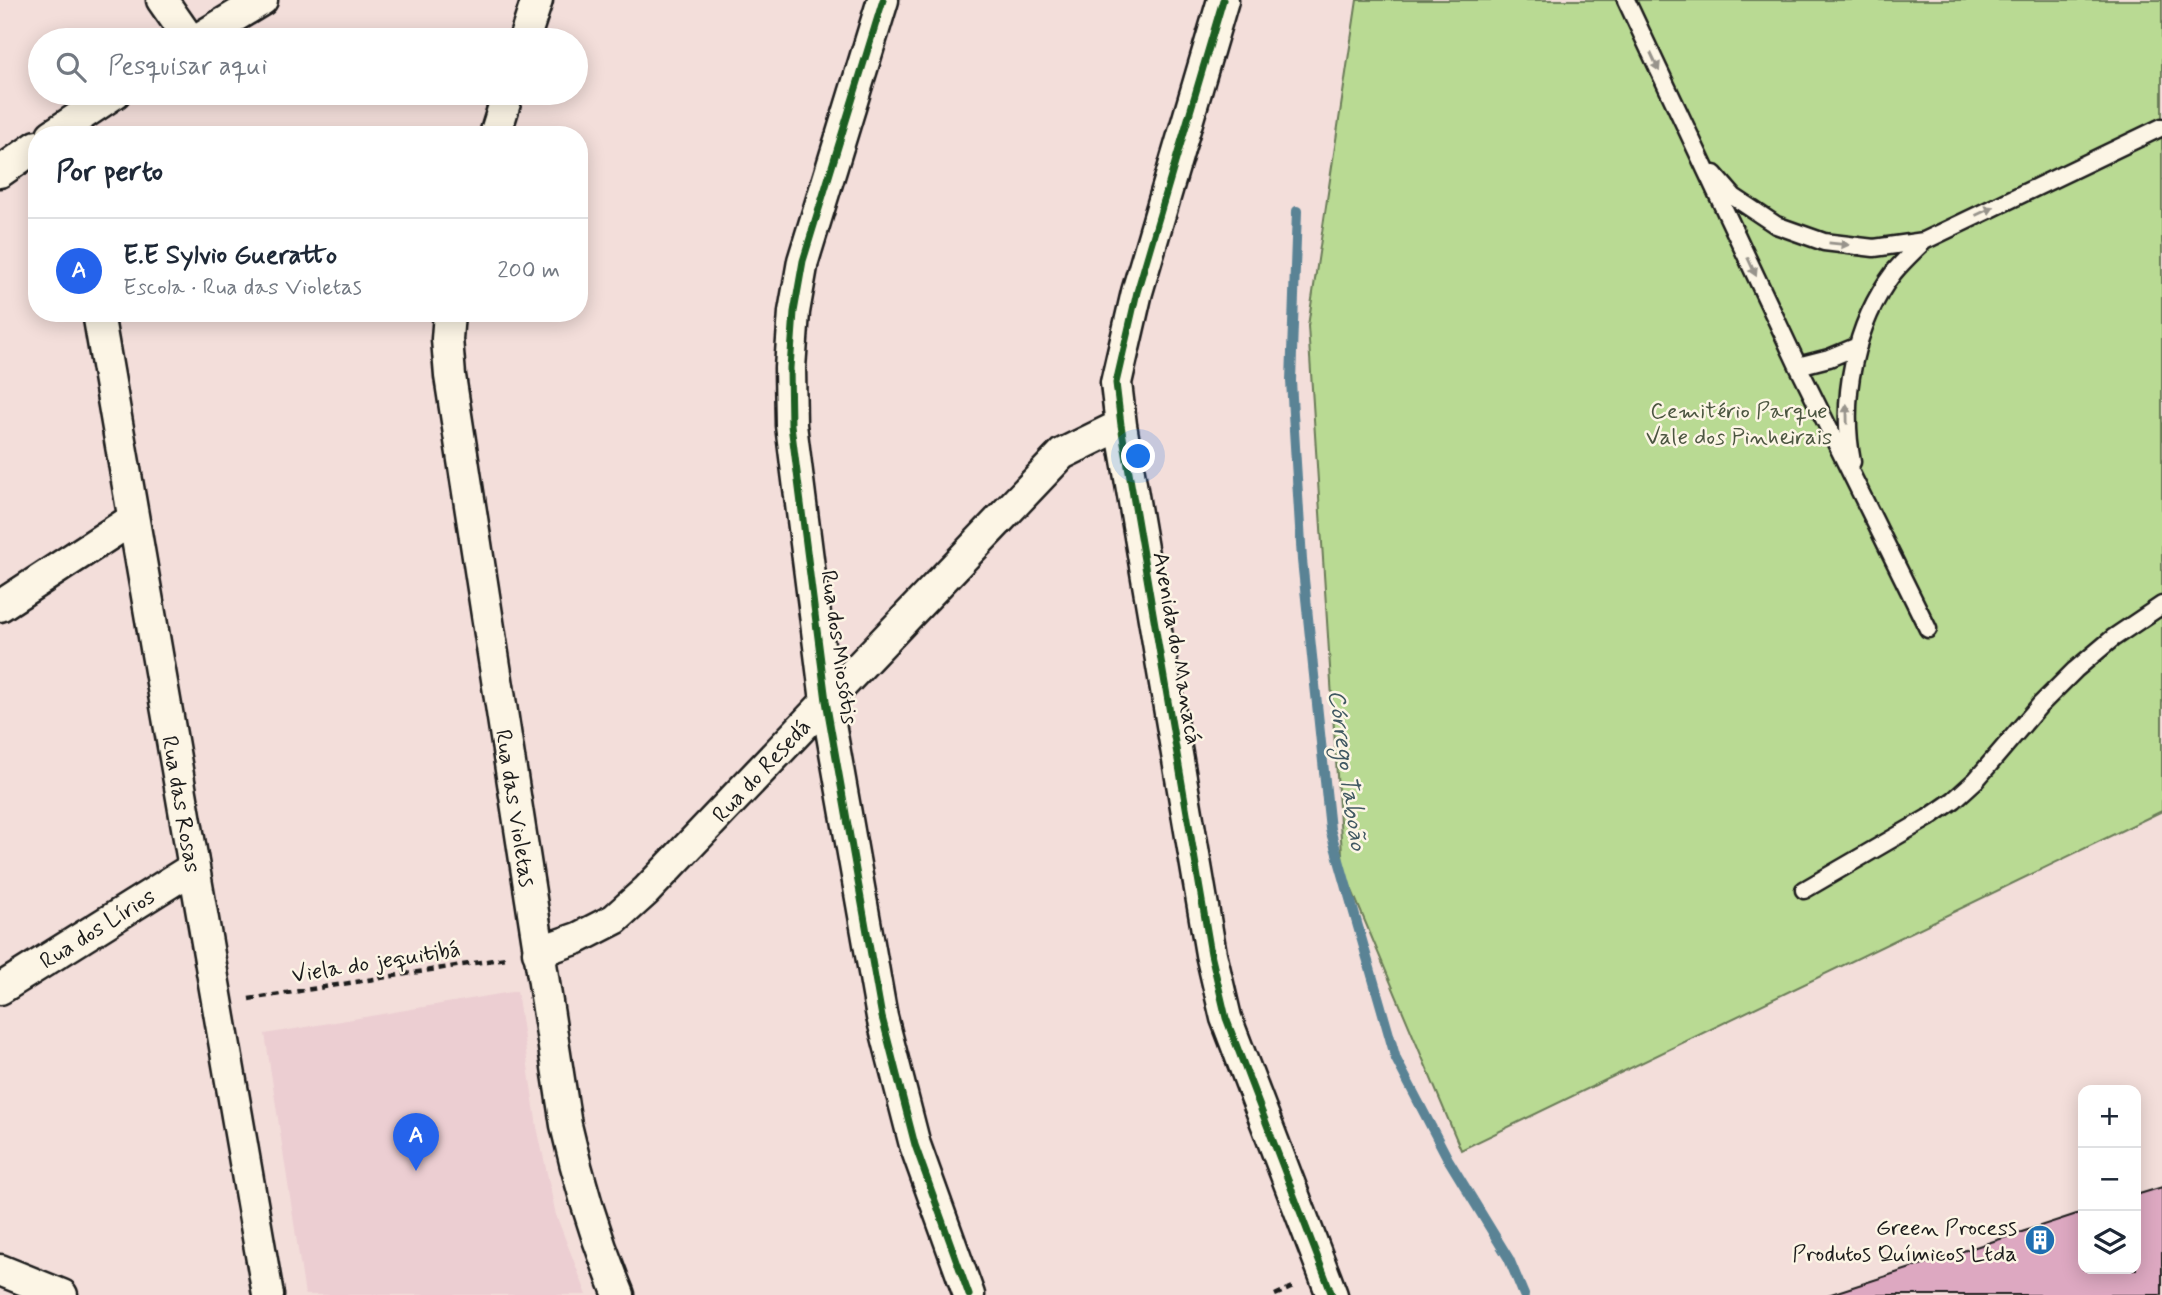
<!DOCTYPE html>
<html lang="pt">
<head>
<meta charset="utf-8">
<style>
	:root { --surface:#fff; --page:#f6f6f7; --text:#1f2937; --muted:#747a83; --line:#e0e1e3; --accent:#2563eb }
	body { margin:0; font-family:Mynerve,sans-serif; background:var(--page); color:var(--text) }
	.controls { position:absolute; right:21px; bottom:21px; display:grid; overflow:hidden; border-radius:14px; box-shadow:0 4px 18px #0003 }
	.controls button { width:63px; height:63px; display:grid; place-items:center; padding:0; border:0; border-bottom:2px solid var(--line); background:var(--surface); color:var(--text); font:35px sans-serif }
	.you { position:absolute; left:1139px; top:457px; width:24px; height:24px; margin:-18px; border:5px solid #fff; border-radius:50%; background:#1a73e8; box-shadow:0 0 0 10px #1a73e833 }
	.badge { display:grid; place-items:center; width:46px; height:46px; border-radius:50%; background:var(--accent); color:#fff; font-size:23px; font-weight:700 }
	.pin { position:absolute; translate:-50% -58px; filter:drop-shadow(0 2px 4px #0008) }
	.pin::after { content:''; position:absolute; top:37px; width:24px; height:21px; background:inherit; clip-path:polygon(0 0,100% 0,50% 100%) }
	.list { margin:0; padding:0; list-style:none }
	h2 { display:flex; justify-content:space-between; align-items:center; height:91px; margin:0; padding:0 28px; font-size:30px }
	h2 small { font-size:23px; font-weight:400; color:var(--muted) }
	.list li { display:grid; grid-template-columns:46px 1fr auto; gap:21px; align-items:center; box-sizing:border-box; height:105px; padding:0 28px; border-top:2px solid var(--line) }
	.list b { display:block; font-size:26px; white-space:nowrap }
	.list p { margin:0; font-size:23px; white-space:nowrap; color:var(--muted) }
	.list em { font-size:23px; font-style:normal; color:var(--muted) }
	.icon { flex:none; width:38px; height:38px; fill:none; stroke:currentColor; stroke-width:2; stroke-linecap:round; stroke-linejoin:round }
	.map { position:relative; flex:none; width:2162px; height:1295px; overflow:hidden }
	.search { position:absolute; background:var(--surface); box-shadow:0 4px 18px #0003; left:28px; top:28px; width:560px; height:77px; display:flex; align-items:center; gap:18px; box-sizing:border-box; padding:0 24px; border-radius:38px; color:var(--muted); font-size:26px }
	.panel { position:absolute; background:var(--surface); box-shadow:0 4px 18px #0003; left:28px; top:126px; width:560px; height:196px; border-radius:28px }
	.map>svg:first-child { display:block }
	.built { fill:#ecced2 }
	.green { fill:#b9da93; stroke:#6a7b58; stroke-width:2 }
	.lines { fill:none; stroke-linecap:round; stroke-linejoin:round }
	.stream { stroke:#5a8395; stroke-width:10 }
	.building { fill:#dda8c1; stroke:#1c1c1c; stroke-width:2 }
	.lane-casing { stroke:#1c1c1c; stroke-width:21 }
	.street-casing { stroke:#1c1c1c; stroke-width:35 }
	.path { stroke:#1c1c1c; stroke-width:4.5; stroke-dasharray:7 5; stroke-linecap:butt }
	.lane { stroke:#fcf5e5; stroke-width:16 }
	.street { stroke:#fcf5e5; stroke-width:30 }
	.cycleway-casing { stroke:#fcf5e5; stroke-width:11 }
	.cycleway { stroke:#1b5e20; stroke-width:7 }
	.oneway { fill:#97938b }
	.labels { text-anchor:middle; stroke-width:5; stroke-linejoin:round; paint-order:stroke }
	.park-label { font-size:23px; fill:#4b5540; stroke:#fcf5e5 }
	.street-label { font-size:23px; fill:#1c1c1c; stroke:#fcf5e5 }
	.poi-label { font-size:23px; fill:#1c1c1c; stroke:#fcf5e5; text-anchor:end }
	.water-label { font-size:24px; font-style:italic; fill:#405862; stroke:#fcf5e5 }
</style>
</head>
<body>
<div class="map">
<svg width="2162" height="1295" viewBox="0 0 2162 1295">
	<rect width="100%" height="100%" fill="#f3deda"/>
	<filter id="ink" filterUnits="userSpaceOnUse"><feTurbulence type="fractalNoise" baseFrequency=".0143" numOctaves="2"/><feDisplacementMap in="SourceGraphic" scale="14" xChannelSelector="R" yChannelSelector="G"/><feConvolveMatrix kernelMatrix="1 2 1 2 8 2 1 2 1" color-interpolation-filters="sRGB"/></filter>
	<g filter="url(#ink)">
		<!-- built -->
		<path class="built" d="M 517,991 L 537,1127 L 556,1215 L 587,1295 L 305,1295 L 265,1034 Z"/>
		<!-- green -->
		<path class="green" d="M 1357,0 L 2162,0 L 2162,811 L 1461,1150 L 1343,869 L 1308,326 Z"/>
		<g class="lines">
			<!-- stream -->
			<path class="stream" d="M 1297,211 L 1291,381 L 1302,560 L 1330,829 L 1396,1059 L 1448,1159 L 1509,1259 L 1524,1295"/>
		</g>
		<!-- building -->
		<path class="building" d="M 2162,1187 L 2162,1295 L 1828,1295 L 2083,1212 L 2083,1269 L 2136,1269 L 2136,1195 Z"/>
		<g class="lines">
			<!-- lane casing -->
			<g class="lane-casing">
				<path id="lane" d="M 1626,0 L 1798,366 L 1928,629
					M 1714,174 L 1734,197 L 1776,225 L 1824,242 L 1874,248 L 1924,241 L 2162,127
					M 1798,366 L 1829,358 L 1858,346
					M 1852,462 C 1840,398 1854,325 1894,272 C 1903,261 1914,251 1924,241
					M 1804,890 L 1928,818 L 1954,800 L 1976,780 L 2040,705 L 2075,670 L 2113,638 L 2162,605"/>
			</g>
			<!-- street casing -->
			<g class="street-casing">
				<path id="street" d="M 162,0 L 190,40
					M 883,0 L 803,261 L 794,312 L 790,368 L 791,425 L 826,701 L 882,1017 L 915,1145 L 969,1295
					M 1223,0 L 1137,292 L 1116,383 L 1121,425 L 1211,954 L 1226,1018 L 1332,1295
					M 196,40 L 262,0
					M 524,40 L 537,0
					M 52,135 L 115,93
					M 495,135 L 508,93
					M 0,172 L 37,146
					M 98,313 L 268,1295
					M 449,313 L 447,339 L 450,376 L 566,1125 C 579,1183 596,1239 619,1295
					M 0,606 L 133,519
					M 538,952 L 578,938 L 615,919 L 646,891 L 1062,454 L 1121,425
					M 0,989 L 193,868
					M 0,1270 L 62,1295"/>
			</g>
			<!-- path -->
			<path class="path" d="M 249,999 L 506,958
				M 1275,1295 L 1295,1286"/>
			<!-- lane -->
			<use href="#lane" class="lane"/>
			<!-- street -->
			<use href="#street" class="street"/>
			<!-- cycleway casing -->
			<g class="cycleway-casing">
				<path id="cycleway" d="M 883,0 L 803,261 L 794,312 L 790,368 L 791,425 L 826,701 L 882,1017 L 915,1145 L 969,1295
					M 1223,0 L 1137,292 L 1116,383 L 1121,425 L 1211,954 L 1226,1018 L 1332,1295"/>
			</g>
			<!-- cycleway -->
			<use href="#cycleway" class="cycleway"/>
		</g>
		<!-- one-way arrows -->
		<defs><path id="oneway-solid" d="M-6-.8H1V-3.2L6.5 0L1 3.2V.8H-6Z" transform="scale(1.75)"/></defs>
		<g class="oneway">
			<use href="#oneway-solid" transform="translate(1655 62) rotate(65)"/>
			<use href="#oneway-solid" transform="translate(1985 211) rotate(-25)"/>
			<use href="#oneway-solid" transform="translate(1839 244) rotate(6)"/>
			<use href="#oneway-solid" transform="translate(1752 267) rotate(65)"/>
			<use href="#oneway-solid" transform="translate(1847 414) rotate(-91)"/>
		</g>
	</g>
	<!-- icons -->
	<defs>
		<g id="building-disc" transform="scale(1.575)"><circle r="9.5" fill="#1f6fb2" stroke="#fcf5e5"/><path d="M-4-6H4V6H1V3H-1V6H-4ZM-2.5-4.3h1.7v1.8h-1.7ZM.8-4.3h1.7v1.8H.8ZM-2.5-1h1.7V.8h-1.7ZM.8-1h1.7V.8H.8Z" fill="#fff"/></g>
	</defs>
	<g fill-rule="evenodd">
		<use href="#building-disc" x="2040" y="1240"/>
	</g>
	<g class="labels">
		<!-- park labels -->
		<g class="park-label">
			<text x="1739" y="418">Cemitério Parque<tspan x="1739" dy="26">Vale dos Pinheirais</tspan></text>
		</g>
		<!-- street labels -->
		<g class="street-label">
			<text transform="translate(840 647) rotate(82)" y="8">Rua dos Miosótis</text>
			<text transform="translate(1178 648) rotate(80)" y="8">Avenida do Manacá</text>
			<text transform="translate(761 770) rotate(-47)" y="8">Rua do Resedá</text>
			<text transform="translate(182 804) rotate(80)" y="8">Rua das Rosas</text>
			<text transform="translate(516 808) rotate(81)" y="8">Rua das Violetas</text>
			<text transform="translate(97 928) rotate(-32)" y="8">Rua dos Lírios</text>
			<text transform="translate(376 961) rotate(-9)" y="8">Viela do jequitibá</text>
		</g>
		<!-- poi labels -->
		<g class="poi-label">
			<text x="2017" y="1235">Green Process<tspan x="2017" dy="26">Produtos Químicos Ltda</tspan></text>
		</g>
		<!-- water labels -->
		<g class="water-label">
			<text transform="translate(1348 770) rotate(82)" y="8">Córrego Taboão</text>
		</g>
	</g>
</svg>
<div class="controls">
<button>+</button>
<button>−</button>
<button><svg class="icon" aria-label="layers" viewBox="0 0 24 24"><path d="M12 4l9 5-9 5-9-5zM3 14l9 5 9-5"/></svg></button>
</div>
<div class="you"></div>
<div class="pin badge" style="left:416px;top:1171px">A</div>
<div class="search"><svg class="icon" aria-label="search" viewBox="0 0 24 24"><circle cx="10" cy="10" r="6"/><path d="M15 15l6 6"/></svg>Pesquisar aqui</div>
<section class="panel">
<h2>Por perto<small></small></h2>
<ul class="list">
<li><span class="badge">A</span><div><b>E.E Sylvio Gueratto</b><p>Escola · Rua das Violetas</p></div><em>200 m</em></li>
</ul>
</section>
</div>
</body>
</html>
